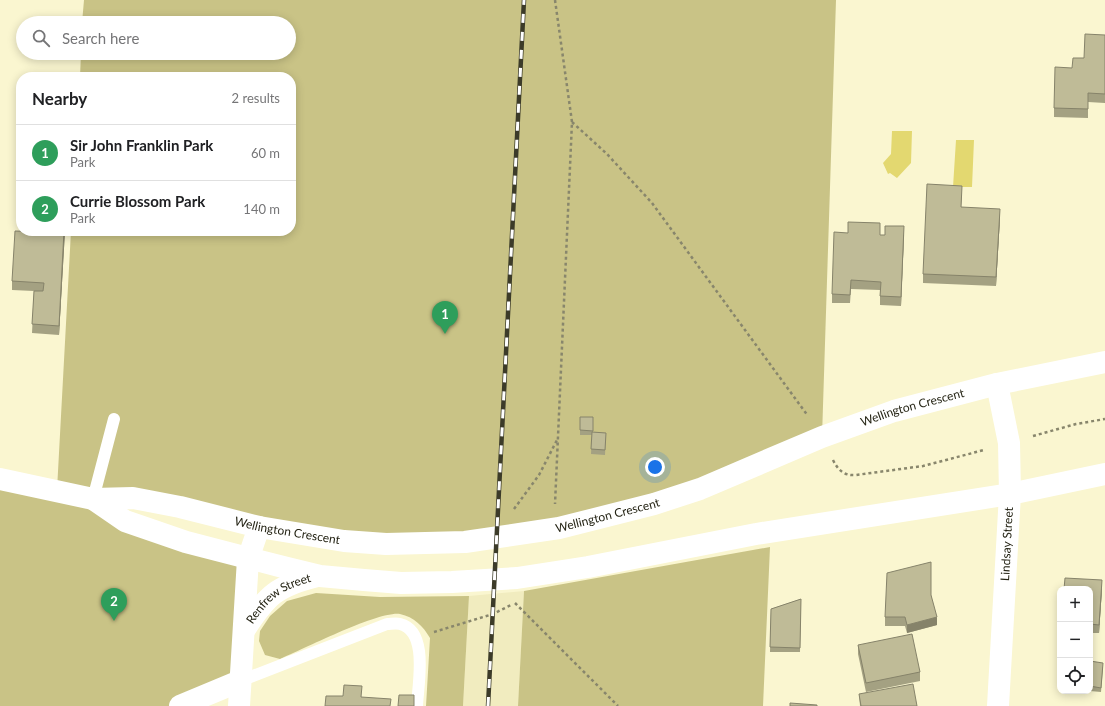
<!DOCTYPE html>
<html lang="en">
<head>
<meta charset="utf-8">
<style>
	:root { --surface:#fff; --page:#f6f6f6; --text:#202124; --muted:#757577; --line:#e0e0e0; --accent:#7c3aed }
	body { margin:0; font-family:Lato,sans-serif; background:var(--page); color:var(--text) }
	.controls { position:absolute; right:12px; bottom:12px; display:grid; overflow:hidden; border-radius:8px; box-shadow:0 2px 10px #0003 }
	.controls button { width:36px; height:36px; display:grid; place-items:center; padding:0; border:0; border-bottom:1px solid var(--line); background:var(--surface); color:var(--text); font:20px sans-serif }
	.you { position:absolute; left:655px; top:467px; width:14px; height:14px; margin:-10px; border:3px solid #fff; border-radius:50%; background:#1a73e8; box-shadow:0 0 0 6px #1a73e833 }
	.badge { display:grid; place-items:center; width:26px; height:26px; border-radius:50%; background:var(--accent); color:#fff; font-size:13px; font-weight:700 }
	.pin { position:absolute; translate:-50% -33px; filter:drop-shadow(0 1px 2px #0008) }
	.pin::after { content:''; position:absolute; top:21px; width:14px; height:12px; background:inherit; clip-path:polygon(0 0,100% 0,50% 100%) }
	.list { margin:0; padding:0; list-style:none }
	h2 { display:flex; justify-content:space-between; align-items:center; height:52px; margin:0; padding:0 16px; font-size:17px }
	h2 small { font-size:13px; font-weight:400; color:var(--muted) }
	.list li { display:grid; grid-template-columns:26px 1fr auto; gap:12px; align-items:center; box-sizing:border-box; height:56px; padding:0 16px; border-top:1px solid var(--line) }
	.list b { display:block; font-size:15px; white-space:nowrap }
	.list p { margin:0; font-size:13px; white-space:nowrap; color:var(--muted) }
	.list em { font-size:13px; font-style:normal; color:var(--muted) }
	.icon { flex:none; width:22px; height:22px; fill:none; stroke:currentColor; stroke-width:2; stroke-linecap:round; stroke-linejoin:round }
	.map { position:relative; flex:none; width:1105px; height:706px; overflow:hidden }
	.search { position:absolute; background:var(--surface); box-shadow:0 2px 10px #0003; left:16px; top:16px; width:280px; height:44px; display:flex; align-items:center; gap:10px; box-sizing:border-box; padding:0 14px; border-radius:22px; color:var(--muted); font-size:15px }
	.panel { position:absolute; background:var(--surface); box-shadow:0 2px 10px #0003; left:16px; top:72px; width:280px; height:164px; border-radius:16px }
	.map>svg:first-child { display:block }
	.built { fill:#f1ecbf }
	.green { fill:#c9c386 }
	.water { fill:#e3d870 }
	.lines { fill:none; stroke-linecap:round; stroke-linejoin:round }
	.path { stroke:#88866c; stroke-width:2.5; stroke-dasharray:3 3; stroke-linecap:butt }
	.service { stroke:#fff; stroke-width:12 }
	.minor { stroke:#fff; stroke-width:22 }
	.rail-casing { stroke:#3c3b29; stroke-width:4.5 }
	.rail { stroke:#fff; stroke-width:3; stroke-dasharray:9; stroke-linecap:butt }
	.wall { fill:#a4a182 }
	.shaded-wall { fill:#86836a }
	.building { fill:#bfbb97; stroke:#86836a }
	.labels { text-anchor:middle; stroke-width:3; stroke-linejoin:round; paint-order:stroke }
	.street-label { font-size:12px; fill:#252415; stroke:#fff }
</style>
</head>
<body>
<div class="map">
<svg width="1105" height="706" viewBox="0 0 1105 706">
	<rect width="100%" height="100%" fill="#faf6d0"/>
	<!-- built -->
	<path class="built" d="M 524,591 L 518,706 L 463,706 L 469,596 Z"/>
	<!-- green -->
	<path class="green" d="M 84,0 L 836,0 L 822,437 L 700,489 L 425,544 L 94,499 L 248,559 L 240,681 L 179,706 L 0,706 L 0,479 L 57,490 L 71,231 L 291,231 L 291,77 L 80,77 L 81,53 L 289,53 L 289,23 L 82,23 Z
		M 770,547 L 763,706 L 518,706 L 524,591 Z
		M 316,593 L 380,597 L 469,596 L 463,706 L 426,706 L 430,638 C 423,626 414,617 400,614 C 378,611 304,649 280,659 L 265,655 L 259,641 L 260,631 L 270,616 L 287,601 Z"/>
	<!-- water -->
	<path class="water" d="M 892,131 L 912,131 L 911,163 L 897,178 L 890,173 L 888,174 L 883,163 L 891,154 Z
		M 956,140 L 974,140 L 972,187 L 953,187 Z"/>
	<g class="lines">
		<!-- path -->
		<path class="path" d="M 555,0 L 572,122 L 555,504
			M 572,122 L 607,154 L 652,203 L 808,416
			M 1033,436 L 1076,424 L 1105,419
			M 833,460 C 838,470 844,476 856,475 L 923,466 L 984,450
			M 514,509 L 539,475 L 558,438
			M 515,603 L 618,706
			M 434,632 L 493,614 L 511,605"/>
		<!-- service -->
		<path class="service" d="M 93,499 L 114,419
			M 240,681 L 387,624 C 391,624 396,623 400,624 C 429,631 418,684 417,706"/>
		<!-- minor -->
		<g class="minor">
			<path d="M 997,384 L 1009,443 L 1010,494 L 998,706"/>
			<path id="s1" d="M 0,479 L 93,499 L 133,498 L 180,507 L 259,527 L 344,541 L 386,544 L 465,542 L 559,528 L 654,504 L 700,489 L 822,437 L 894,411 L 997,384 L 1105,362"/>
			<path d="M 93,499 L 125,521 L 186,542 L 287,568 L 320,576 L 364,580 L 401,583 L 452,582 L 517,578 L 588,567 L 756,534 L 1010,494 L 1105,474"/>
			<path id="s2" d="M 245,629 C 267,595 277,586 317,576"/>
			<path d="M 180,706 L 240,681"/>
			<path d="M 239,706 L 248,559 L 259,527"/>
		</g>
		<!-- rail casing -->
		<g class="rail-casing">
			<path id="rail" d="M 488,706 L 524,0"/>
		</g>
		<!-- rail -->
		<use href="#rail" class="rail"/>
	</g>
	<!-- wall -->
	<path class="wall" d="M 1105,35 L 1105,103 L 1088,102 L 1088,118 L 1054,117 L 1054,108 L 1072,68 L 1084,58 Z
		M 962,195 L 961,207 L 1000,218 L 996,286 L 923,283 L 923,274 Z
		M 47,231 L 65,231 L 59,335 L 32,333 L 34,291 L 12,290 L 12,281 L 47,232 Z
		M 880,235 L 904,235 L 901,306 L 880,305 L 880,290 L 851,289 L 850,303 L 832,303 L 832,294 Z
		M 580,417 L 593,417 L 593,432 L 606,433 L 605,455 L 591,454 L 592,435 L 580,435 Z
		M 1090,589 L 1102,589 L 1099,633 L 1090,633 Z
		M 931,595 L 937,625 L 907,633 L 905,626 L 885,626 L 885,617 Z
		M 801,599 L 800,652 L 770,652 L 771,609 Z
		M 858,645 L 920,672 L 920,681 L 866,692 L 858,654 Z
		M 1090,661 L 1103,667 L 1101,692 L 1090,691 Z
		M 859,694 L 917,706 L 860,706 Z"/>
	<!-- shaded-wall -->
	<path class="shaded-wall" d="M 1000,209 L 1000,218 L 996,286 L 996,277 Z
		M 904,226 L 904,235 L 901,306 L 901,297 Z
		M 64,231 L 65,231 L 59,335 L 59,326 Z
		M 1102,580 L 1102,589 L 1099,633 L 1099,625 Z
		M 937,617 L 937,625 L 907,633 L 907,625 Z"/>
	<!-- building -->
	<path class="building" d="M 1085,34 L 1105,35 L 1105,94 L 1088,93 L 1088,109 L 1054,108 L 1055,67 L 1072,68 L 1073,58 L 1084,58 Z
		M 927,184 L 962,186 L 961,207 L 1000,209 L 996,277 L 923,274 Z
		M 848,222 L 880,223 L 880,235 L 885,235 L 885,226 L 904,226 L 901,297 L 880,296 L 881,282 L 851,280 L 850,295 L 832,294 L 834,232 L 848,233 Z
		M 15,231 L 47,232 L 47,231 L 64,231 L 59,326 L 32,324 L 34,291 L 43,291 L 44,283 L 12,281 Z
		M 580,417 L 593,417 L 593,431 L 580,430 Z
		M 592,432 L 606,433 L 605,450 L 591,449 Z
		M 931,562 L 931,595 L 937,617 L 907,625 L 905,617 L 885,617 L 887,573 Z
		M 1065,578 L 1102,580 L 1099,625 L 1090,624 L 1090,589 L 1064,589 Z
		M 801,599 L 800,648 L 770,647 L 771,609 Z
		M 912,634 L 920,672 L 866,683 L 858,645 Z
		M 1090,661 L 1103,663 L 1101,688 L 1090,686 Z
		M 913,684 L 917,706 L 861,706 L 859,694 Z
		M 344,685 L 362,686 L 361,697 L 391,699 L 390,706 L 325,706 L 326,696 L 343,696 Z
		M 399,695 L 414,695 L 414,706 L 398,706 Z
		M 790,703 L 817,705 L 817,706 L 790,706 Z"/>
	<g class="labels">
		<!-- street labels -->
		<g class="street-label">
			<text dy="4" stroke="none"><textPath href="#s1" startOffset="941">Wellington Crescent</textPath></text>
			<text dy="4" stroke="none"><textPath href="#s1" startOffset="617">Wellington Crescent</textPath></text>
			<text dy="4" stroke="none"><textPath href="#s1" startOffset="293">Wellington Crescent</textPath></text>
			<text transform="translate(1007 544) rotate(-87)" y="4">Lindsay Street</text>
			<text dy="4" stroke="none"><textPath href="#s2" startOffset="47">Renfrew Street</textPath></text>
		</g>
	</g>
</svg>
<div class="controls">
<button>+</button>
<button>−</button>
<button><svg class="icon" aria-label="locate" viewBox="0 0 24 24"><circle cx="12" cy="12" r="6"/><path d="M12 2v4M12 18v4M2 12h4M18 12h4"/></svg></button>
</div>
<div class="you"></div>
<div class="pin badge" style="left:445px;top:334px;background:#2e9e5b">1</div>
<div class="pin badge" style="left:114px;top:621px;background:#2e9e5b">2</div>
<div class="search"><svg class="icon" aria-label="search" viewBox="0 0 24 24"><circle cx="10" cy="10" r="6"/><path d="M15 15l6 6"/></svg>Search here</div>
<section class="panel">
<h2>Nearby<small>2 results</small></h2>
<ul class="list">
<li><span class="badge" style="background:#2e9e5b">1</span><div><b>Sir John Franklin Park</b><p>Park</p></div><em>60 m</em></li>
<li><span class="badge" style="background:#2e9e5b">2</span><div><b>Currie Blossom Park</b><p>Park</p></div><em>140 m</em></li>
</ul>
</section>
</div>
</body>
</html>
